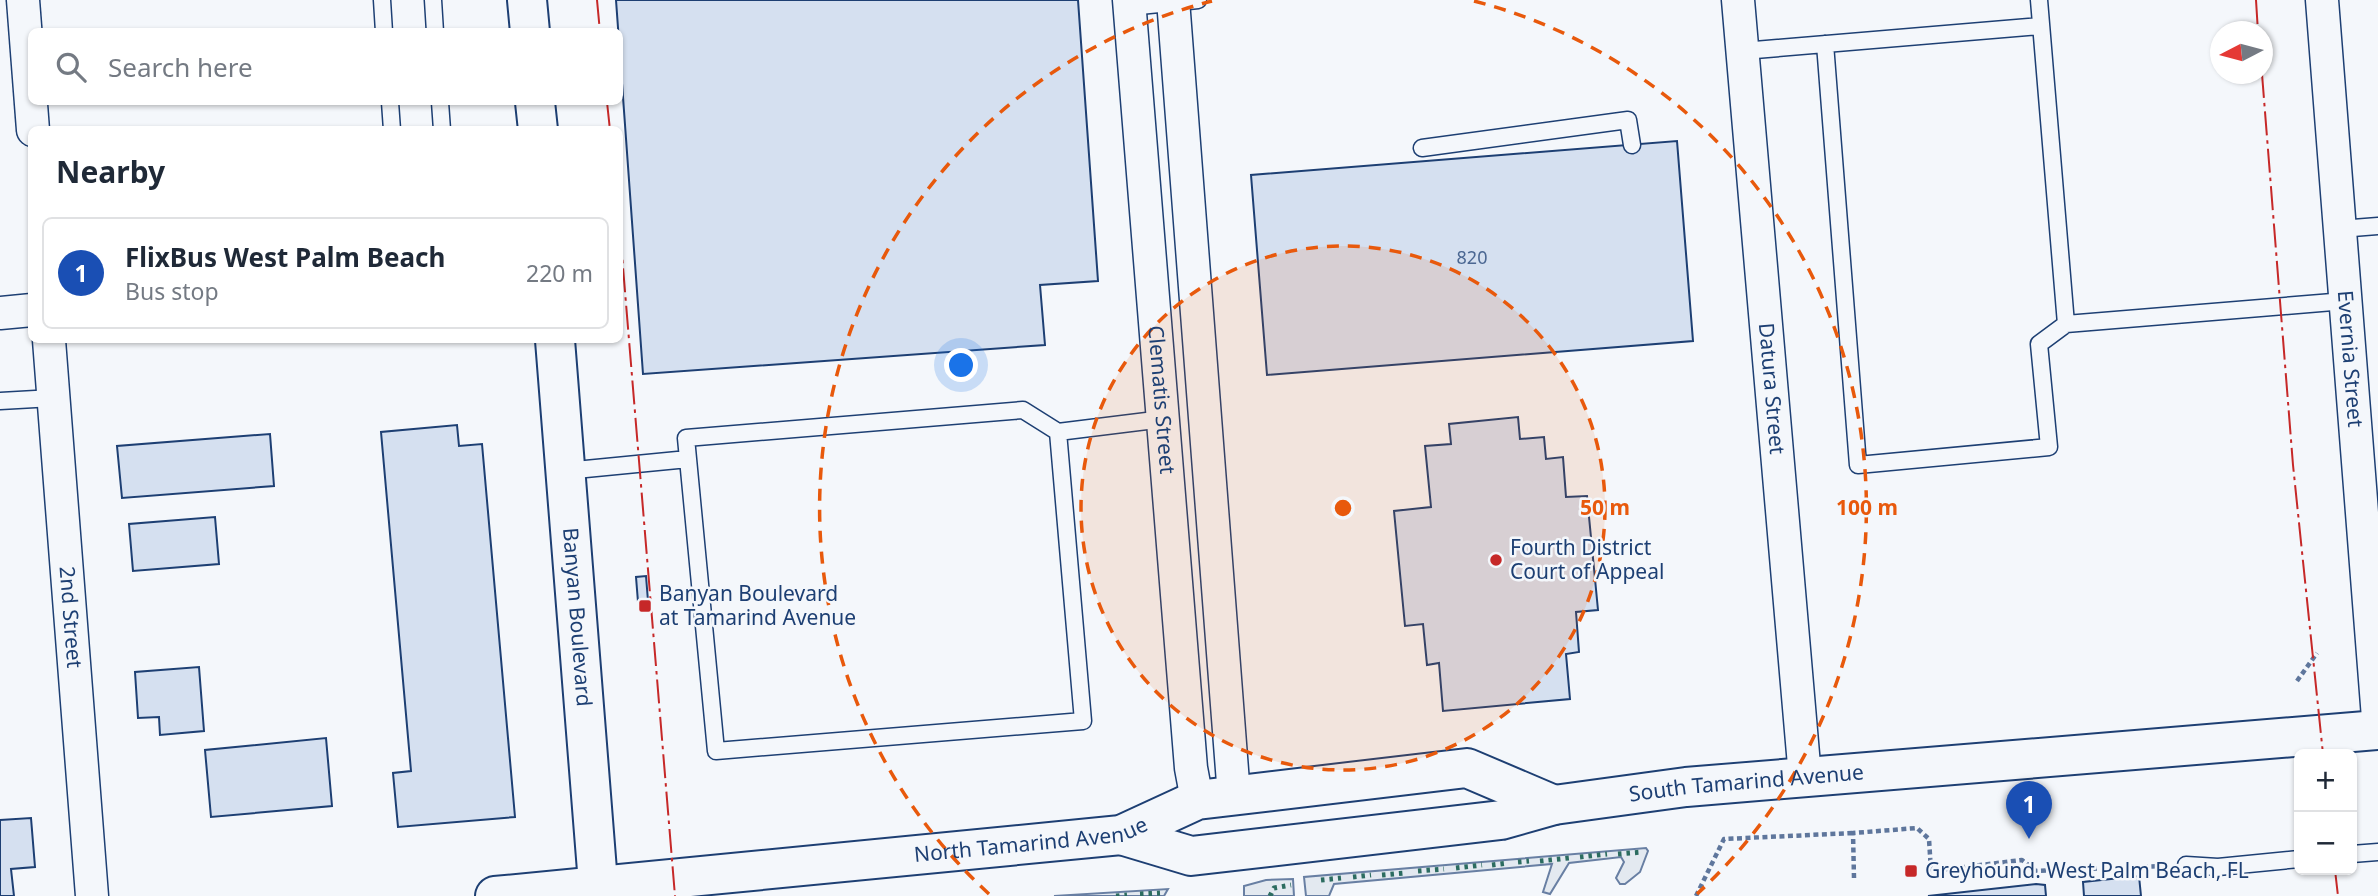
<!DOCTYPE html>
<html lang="en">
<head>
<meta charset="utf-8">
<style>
	:root { --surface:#fff; --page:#f6f6f7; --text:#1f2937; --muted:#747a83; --line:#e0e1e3; --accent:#111827 }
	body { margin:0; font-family:"Noto Sans",sans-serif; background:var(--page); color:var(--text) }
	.controls { position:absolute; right:21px; bottom:21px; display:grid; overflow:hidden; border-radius:10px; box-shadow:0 2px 5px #0004 }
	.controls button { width:63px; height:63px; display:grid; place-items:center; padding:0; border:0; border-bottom:2px solid var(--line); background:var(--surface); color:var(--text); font:35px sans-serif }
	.compass { position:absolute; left:2210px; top:21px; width:63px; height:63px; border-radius:50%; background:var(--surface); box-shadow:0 2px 5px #0004; rotate:264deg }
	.you { position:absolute; left:962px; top:366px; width:24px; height:24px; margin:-18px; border:5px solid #fff; border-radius:50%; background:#1a73e8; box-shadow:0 0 0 10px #1a73e833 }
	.badge { display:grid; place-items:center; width:46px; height:46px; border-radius:50%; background:var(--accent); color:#fff; font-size:23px; font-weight:700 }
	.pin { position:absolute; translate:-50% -58px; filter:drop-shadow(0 2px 4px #0008) }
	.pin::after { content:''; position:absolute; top:37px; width:24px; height:21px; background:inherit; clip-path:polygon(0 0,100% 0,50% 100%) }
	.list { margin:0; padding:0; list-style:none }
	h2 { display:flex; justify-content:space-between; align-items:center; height:91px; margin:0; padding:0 28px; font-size:30px }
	h2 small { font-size:23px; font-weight:400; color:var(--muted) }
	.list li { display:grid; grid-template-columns:46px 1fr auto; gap:21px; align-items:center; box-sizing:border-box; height:112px; margin:0 14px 14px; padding:0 14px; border:2px solid var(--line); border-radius:10px }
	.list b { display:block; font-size:26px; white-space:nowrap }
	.list p { margin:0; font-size:23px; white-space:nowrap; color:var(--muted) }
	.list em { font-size:23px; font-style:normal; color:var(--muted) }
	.icon { flex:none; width:38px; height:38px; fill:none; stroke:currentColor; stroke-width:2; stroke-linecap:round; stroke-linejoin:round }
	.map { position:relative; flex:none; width:2378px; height:896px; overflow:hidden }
	.search { position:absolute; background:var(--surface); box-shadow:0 2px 5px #0004; left:28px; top:28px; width:595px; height:77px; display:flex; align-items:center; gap:18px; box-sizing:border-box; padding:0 24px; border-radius:10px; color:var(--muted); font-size:26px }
	.panel { position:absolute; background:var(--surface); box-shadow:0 2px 5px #0004; left:28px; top:126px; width:595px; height:217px; border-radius:10px }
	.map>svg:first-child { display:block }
	.green { fill:#e3e9f0; stroke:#687fa3; stroke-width:2 }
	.building { fill:#d5e0f0; stroke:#1d3f73; stroke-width:2 }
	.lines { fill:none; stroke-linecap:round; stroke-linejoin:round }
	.lane-casing { stroke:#1d3f73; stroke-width:19 }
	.street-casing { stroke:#1d3f73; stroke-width:35 }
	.secondary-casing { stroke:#1d3f73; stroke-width:42 }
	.path { stroke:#5e769c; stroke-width:4.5; stroke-dasharray:5 3.5; stroke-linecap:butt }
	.lane { stroke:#f4f7fb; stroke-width:16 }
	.street { stroke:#f4f7fb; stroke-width:32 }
	.secondary { stroke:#f4f7fb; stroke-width:38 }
	.hedge { stroke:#2c6c60; stroke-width:5; stroke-dasharray:3.5 5; stroke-linecap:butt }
	.power { stroke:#c62828; stroke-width:2; stroke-dasharray:24 5 3.5 5; stroke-linecap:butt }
	.ring { fill:none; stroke:#e8590c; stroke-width:3.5; stroke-dasharray:12 9 }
	.poi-dot { fill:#c62828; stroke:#f4f7fb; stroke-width:2.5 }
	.labels { text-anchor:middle; stroke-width:5; stroke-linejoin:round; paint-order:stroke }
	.number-label { font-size:18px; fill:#4b6792 }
	.street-label { font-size:21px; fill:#1d3f73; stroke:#f4f7fb }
	.poi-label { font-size:21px; fill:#1d3f73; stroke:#f4f7fb; text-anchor:start }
	.centre { fill:#e8590c; stroke:#f4f7fb; stroke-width:3.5 }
	.ring-label { font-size:21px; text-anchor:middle; font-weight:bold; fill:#e8590c; stroke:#f4f7fb; stroke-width:5; stroke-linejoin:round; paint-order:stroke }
</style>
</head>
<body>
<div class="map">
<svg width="2378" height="896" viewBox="0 0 2378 896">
	<rect width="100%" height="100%" fill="#f4f7fb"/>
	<!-- green -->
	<path class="green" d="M 1646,848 L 1648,851 L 1640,872 L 1625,884 L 1620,884 L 1616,878 L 1624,862 L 1621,857 L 1569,863 L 1550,894 L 1543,892 L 1552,864 L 1334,884 L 1329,896 L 1306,896 L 1304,877 Z
		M 1293,879 L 1294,896 L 1244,896 L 1244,886 L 1266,880 Z
		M 1168,889 L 1164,896 L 1054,896 Z"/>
	<!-- building -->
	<path class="building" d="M 616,0 L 1078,0 L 1098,281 L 1040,285 L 1045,345 L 643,374 Z
		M 1677,141 L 1693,341 L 1267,375 L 1251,175 Z
		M 1518,417 L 1520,439 L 1544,437 L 1546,459 L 1563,457 L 1566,497 L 1587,496 L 1598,610 L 1576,612 L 1579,652 L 1566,654 L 1570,699 L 1443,711 L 1439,663 L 1427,665 L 1423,624 L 1405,626 L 1394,511 L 1431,507 L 1425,446 L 1451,444 L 1449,424 Z
		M 457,425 L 459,446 L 482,444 L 515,817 L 398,827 L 393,773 L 411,771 L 381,432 Z
		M 270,434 L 274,486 L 122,498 L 117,446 Z
		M 215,517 L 219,564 L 133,571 L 129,524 Z
		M 646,576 L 648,601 L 638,602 L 636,577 Z
		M 199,667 L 204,731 L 160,735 L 159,717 L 138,718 L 135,672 Z
		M 326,738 L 332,806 L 211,817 L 205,750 Z
		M 31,818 L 35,867 L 11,869 L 14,896 L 0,896 L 0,820 Z
		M 2139,876 L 2141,896 L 2084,896 L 2083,882 Z
		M 2036,884 L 2045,885 L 2046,896 L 1928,896 Z"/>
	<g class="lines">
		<!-- lane casing -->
		<g class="lane-casing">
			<path id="lane" d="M 382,0 L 384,32
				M 433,0 L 435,32
				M 2039,0 L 2066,324 L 2345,301
				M 1130,7 L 1198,0
				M 1825,44 L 1858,465 L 2049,447 L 2039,344 L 2066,324
				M 1743,51 L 2041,26
				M 390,102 L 392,130
				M 440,102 L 442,130
				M 1422,148 L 1628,120 L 1632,145
				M 2340,229 L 2378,226
				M 0,401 L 53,398
				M 1058,432 L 1083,721 L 716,751 L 686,438 L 1023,410 L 1058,432 L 1163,419
				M 565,471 L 688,459
				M 2352,854 L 2378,852
				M 2186,865 L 2218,867 L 2299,859"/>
		</g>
		<!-- street casing -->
		<g class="street-casing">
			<g id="street">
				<path d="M 23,0 L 33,130"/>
				<path id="s1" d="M 1129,0 L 1191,768 L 1197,800"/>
				<path d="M 1173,0 L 1234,796"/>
				<path id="s2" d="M 1738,0 L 1805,777"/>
				<path id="s3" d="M 2322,0 L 2378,718"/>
				<path d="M 0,313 L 32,310"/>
				<path id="s4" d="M 49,340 L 92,896"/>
			</g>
		</g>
		<!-- secondary casing -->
		<g class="secondary-casing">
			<g id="secondary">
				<path d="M 527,0 L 530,32"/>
				<path d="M 535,102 L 538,130"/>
				<path id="s5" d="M 555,340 L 599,896"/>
				<path id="s6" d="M 1121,835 L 1191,856 L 1501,820 L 1554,805 L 1686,787 L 2378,730"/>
				<path id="s7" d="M 495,896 L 1121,835 L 1197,800 L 1467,768 L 1554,805"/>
			</g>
		</g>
		<!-- path -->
		<path class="path" d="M 2297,681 L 2317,653
			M 2352,812 L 2354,829
			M 1854,878 L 1853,833 L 1917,828 L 1929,839 L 1931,871 L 2022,860 L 2036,871 L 2161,866
			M 1696,896 L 1724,839 L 1853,833"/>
		<!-- lane -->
		<use href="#lane" class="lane"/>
		<!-- street -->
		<use href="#street" class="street"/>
		<!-- secondary -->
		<use href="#secondary" class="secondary"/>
		<!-- hedge -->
		<path class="hedge" d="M 1618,854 L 1643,852
			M 1580,857 L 1607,854
			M 1540,861 L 1569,858
			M 1518,862 L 1529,861
			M 1492,865 L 1508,863
			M 1456,868 L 1482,865
			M 1418,871 L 1444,869
			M 1382,875 L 1404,873
			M 1353,877 L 1371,875
			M 1321,880 L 1341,878
			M 1140,894 L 1160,893
			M 1116,896 L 1127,895
			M 1270,896 L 1274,888 L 1291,885"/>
		<!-- power -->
		<path class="power" d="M 597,0 L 600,32
			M 2256,0 L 2258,32
			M 2262,74 L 2293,465 L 2323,754
			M 607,102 L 610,130
			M 620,231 L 675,896
			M 2335,870 L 2338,896"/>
	</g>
	<!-- distance rings -->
	<circle cx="1343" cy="508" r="262" fill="#e8590c" fill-opacity=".12"/>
	<g class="ring">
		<circle cx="1343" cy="508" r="262"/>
		<path d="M989 894A524 524 0 0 1 1212 1M1474 1A524 524 0 0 1 1697 894"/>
	</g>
	<!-- markers -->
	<g class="poi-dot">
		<circle cx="1496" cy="560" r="7"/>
		<rect x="638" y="599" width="14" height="14" rx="3.5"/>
		<rect x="1904" y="864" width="14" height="14" rx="3.5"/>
	</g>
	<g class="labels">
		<!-- number labels -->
		<g class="number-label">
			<text x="1472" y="264">820</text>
		</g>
		<!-- street labels -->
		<g class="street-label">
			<text dy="7" stroke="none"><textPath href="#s3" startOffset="360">Evernia Street</textPath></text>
			<text dy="7" stroke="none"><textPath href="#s2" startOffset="390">Datura Street</textPath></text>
			<text dy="7" stroke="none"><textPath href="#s1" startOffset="401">Clematis Street</textPath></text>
			<text dy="7" stroke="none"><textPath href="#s4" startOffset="278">2nd Street</textPath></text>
			<text dy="7" stroke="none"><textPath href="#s5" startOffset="278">Banyan Boulevard</textPath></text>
			<text dy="7" stroke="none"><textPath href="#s6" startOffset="634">South Tamarind Avenue</textPath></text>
			<text dy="7" stroke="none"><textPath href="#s7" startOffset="539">North Tamarind Avenue</textPath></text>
		</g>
		<!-- poi labels -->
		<g class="poi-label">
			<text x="1510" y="555">Fourth District<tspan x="1510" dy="24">Court of Appeal</tspan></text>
			<text x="659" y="601">Banyan Boulevard<tspan x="659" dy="24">at Tamarind Avenue</tspan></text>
			<text x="1925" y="878">Greyhound. West Palm Beach, FL</text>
		</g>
	</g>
	<circle cx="1343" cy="508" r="10" class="centre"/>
	<g class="ring-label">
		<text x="1605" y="515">50 m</text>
		<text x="1867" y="515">100 m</text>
	</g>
</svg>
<div class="controls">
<button>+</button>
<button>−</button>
</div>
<svg class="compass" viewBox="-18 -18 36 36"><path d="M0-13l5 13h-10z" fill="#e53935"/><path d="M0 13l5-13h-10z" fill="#747a83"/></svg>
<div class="you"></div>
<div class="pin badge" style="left:2029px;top:839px;background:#1a4fb4">1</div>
<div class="search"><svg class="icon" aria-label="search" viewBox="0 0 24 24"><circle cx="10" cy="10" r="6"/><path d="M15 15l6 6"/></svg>Search here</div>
<section class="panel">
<h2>Nearby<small></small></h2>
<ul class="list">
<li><span class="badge" style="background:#1a4fb4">1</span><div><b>FlixBus West Palm Beach</b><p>Bus stop</p></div><em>220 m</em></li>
</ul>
</section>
</div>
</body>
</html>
